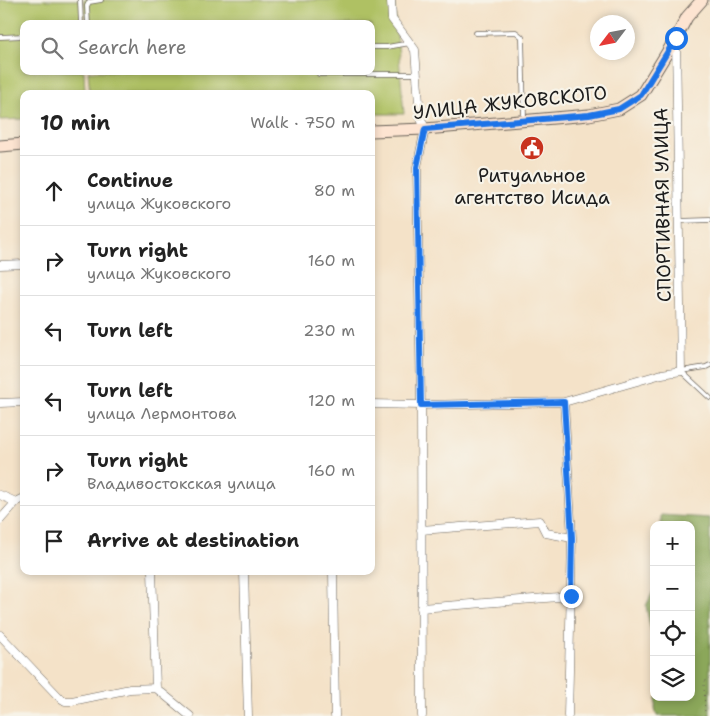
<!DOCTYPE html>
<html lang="en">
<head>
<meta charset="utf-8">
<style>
	:root { --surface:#fff; --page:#f6f6f6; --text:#222; --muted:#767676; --line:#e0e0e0 }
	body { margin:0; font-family:"Shantell Sans",sans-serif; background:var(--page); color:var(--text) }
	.controls { position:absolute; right:15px; bottom:15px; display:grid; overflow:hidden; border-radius:10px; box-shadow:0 2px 8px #0003 }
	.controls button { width:45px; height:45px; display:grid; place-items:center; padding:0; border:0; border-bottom:1px solid var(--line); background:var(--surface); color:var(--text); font:25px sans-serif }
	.compass { position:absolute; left:590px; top:15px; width:45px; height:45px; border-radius:50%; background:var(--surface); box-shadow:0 2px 8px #0003; rotate:238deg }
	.stop { position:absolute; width:15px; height:15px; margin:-11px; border:4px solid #1a73e8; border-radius:50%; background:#fff }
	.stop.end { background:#1a73e8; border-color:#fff; box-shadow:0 1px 5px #0008 }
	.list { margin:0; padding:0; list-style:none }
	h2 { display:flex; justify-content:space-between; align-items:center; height:65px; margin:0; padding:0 20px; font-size:21px }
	h2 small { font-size:16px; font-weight:400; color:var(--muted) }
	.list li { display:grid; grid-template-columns:32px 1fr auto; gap:15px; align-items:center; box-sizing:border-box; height:70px; padding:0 20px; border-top:1px solid var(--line) }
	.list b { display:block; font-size:19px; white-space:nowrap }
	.list p { margin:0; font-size:16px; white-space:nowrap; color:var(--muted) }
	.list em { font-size:16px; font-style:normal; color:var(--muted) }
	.icon { flex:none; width:28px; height:28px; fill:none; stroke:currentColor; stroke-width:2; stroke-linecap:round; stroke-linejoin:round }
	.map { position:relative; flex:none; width:710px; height:716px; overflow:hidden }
	.search { position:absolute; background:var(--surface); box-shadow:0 2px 8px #0003; left:20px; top:20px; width:355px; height:55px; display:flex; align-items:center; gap:12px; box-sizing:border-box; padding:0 18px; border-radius:10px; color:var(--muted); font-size:19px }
	.panel { position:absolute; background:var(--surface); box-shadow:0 2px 8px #0003; left:20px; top:90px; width:355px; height:485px; border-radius:10px }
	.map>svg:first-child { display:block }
	.green { fill:#afc164; stroke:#666e40 }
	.forest { fill:#8ba75a; stroke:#54623b }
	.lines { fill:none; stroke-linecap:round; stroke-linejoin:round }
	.lane-casing { stroke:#686158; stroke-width:5.5 }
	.street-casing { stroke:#686158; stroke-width:9 }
	.secondary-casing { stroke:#686158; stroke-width:13 }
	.path { stroke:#686158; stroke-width:1; stroke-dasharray:1 4; stroke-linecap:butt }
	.lane { stroke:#fff; stroke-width:4 }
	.street { stroke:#fff; stroke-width:8 }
	.secondary { stroke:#fde4d1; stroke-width:11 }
	.route { stroke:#1a73e8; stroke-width:6 }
	.labels { text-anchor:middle; stroke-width:4.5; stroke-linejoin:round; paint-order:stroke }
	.street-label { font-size:19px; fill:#1c1c1c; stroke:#f7f3e8 }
	.poi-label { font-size:19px; fill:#1c1c1c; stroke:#f7f3e8 }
</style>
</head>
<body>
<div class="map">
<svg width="710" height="716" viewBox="0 0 710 716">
	<rect width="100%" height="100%" fill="#f7f3e8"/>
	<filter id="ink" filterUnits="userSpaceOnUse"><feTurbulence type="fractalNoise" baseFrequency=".02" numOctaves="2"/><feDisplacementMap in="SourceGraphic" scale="10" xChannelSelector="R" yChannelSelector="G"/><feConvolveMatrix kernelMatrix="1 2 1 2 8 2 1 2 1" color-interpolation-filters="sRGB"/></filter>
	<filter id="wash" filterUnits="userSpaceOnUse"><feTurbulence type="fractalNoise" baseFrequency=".0096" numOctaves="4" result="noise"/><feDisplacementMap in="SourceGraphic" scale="20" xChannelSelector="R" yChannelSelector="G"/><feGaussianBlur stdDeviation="1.12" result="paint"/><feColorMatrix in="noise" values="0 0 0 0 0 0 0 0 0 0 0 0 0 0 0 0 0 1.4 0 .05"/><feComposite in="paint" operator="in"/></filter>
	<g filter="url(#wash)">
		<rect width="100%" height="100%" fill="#f4e2c8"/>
		<!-- green -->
		<path class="green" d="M 0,0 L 81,0 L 82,24 L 24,24 L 24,71 L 84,71 L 85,94 L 24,94 L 24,119 L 0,120 Z
			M 84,0 L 394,0 L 404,114 L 371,114 L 371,94 L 90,94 L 88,71 L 371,71 L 371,24 L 86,24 Z"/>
		<!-- forest -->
		<path class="forest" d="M 661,515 L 710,518 L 710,716 L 657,716 L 655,708 L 656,697 L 691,697 L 691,525 L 661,525 Z
			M 654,589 L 654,646 L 646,606 Z"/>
	</g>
	<g filter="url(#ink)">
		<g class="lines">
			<!-- lane casing -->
			<g class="lane-casing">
				<path id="lane" d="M 80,0 L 81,24
					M 88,24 L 87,6 L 89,2 L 101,0
					M 476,33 L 516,32 L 522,37 L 524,118
					M 0,37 L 24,36
					M 371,47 L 387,47 L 410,43
					M 319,74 L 418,74
					M 679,221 L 710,220
					M 681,371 L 710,398
					M 681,371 L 706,367 L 710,365"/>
			</g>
			<!-- street casing -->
			<g class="street-casing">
				<path id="street" d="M 391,0 L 392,19 L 415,50 L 420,116 L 425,129 L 417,167 L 421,405 L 422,716
					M 0,265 L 24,264
					M 564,402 L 572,538 L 568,716
					M 0,403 L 24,402
					M 371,404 L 421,405 L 564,402 L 662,374 L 681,371 L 676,39
					M 0,495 L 16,502
					M 0,520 L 16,502 L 24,498
					M 421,530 L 540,521 L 546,533 L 572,538
					M 152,571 L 156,688
					M 244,571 L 248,716
					M 333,571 L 335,716
					M 421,608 L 571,596
					M 0,635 L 59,697 L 65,701 L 72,701 L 130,689 L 156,688
					M 156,688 L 190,716"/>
			</g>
			<!-- secondary casing -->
			<g class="secondary-casing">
				<path id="secondary" d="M 371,131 L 425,129 L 589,115 L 619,109 L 641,95 L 676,38 L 687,17 L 702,0
					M 0,146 L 24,144"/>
			</g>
			<!-- path -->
			<path class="path" d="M 705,716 L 704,682 L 710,677"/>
			<!-- lane -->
			<use href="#lane" class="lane"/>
			<!-- street -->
			<use href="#street" class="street"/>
			<!-- secondary -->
			<use href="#secondary" class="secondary"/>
		</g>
	</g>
	<g class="lines" filter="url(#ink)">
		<!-- route -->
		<path class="route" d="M 571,596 L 572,538 L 564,402 L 421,405 L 417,167 L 425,129 L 589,115 L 619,109 L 641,95 L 676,38"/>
	</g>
	<!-- icons -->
	<defs>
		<g id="civic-disc" transform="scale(1.25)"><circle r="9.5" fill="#c8321e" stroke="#f7f3e8"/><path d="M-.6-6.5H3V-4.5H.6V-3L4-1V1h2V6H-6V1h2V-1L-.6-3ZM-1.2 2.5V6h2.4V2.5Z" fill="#fff"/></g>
	</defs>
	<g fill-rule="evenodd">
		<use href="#civic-disc" x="532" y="148"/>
	</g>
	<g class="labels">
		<!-- street labels -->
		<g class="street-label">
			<text transform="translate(510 102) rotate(-6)" y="7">УЛИЦА ЖУКОВСКОГО</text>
			<text transform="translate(662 205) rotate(-91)" y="7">СПОРТИВНАЯ УЛИЦА</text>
		</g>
		<!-- poi labels -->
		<g class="poi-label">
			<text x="532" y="182">Ритуальное<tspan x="532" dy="22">агентство Исида</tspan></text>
		</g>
	</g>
</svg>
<div class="controls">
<button>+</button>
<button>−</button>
<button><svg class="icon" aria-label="locate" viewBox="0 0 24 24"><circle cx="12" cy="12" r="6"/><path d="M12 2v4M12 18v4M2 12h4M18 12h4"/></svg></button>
<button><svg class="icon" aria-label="layers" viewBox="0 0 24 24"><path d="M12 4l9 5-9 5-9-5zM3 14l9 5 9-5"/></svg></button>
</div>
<svg class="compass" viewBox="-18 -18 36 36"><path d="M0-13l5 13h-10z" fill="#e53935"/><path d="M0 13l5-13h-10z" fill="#767676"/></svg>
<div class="stop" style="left:676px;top:38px"></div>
<div class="stop end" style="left:571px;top:596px"></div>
<div class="search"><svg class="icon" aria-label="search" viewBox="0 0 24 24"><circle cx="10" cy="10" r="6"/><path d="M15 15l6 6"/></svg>Search here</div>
<section class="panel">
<h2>10 min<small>Walk · 750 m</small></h2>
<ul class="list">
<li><svg class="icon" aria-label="ahead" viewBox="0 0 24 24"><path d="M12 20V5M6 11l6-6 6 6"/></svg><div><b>Continue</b><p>улица Жуковского</p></div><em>80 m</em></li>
<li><svg class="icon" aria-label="right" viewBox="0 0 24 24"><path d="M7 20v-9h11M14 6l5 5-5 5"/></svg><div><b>Turn right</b><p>улица Жуковского</p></div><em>160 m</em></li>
<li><svg class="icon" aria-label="left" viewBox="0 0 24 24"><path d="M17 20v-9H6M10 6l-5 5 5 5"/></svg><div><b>Turn left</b></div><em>230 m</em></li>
<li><svg class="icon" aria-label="left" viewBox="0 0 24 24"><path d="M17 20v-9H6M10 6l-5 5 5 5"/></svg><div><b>Turn left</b><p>улица Лермонтова</p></div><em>120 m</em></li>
<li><svg class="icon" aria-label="right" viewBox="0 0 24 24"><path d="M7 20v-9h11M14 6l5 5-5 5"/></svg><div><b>Turn right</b><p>Владивостокская улица</p></div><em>160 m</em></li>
<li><svg class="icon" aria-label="arrive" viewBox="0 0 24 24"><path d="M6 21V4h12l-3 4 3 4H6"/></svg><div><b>Arrive at destination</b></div></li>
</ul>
</section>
</div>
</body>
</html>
